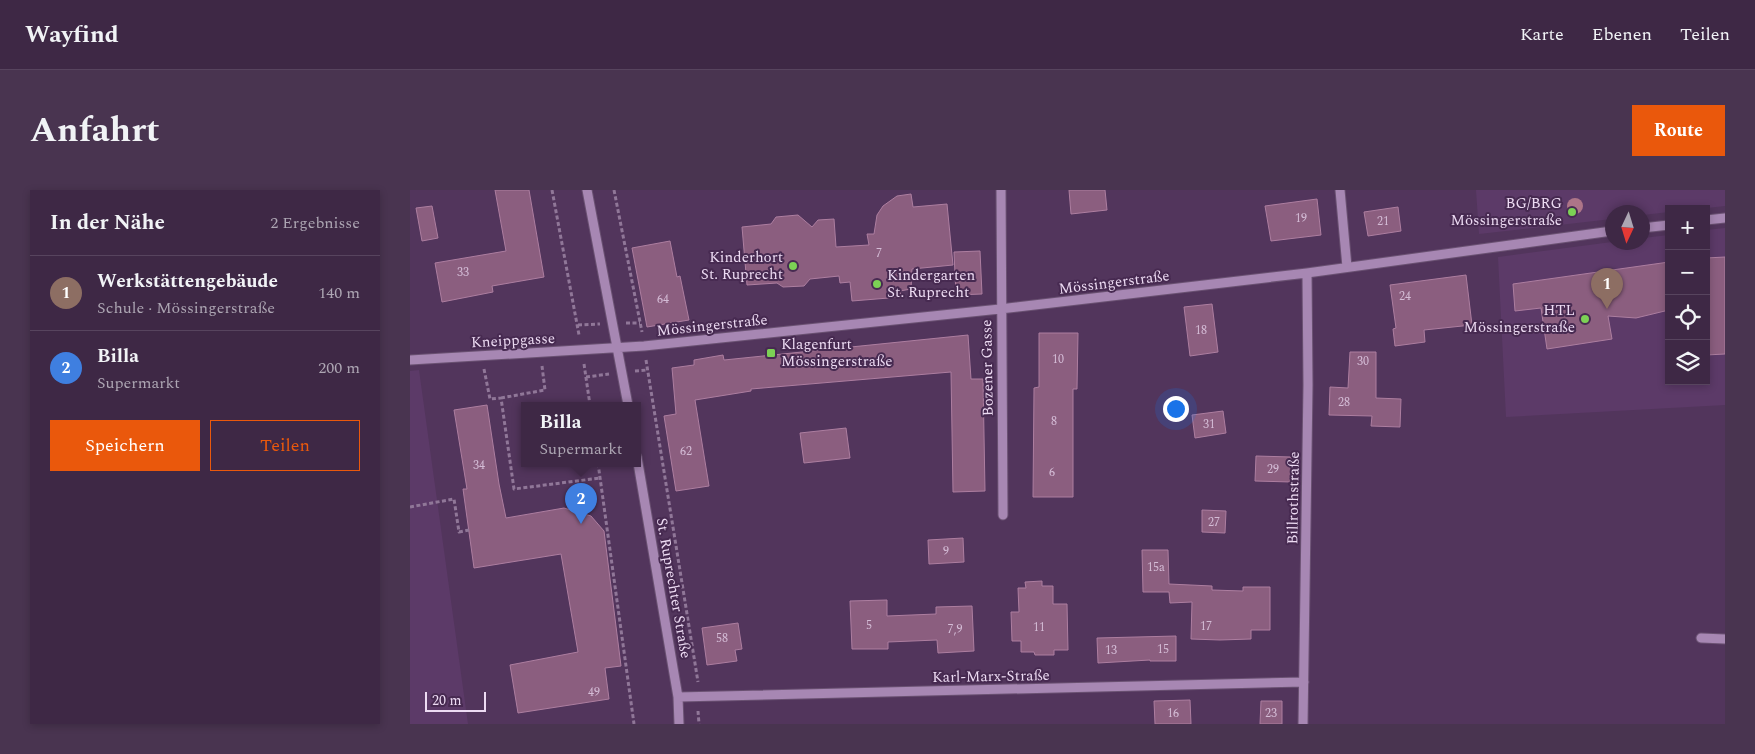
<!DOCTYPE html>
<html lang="de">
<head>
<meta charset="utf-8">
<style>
	:root { --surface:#3e2845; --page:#493450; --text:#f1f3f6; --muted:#ada6b3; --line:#57445e; --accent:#ea580c }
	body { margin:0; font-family:Spectral,serif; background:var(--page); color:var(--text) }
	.controls { position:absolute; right:15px; top:15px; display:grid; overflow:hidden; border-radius:0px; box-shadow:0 2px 8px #0003 }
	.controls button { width:45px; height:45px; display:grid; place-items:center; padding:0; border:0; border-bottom:1px solid var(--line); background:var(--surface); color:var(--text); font:25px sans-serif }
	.compass { position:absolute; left:1195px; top:15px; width:45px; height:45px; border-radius:50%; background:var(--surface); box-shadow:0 2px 8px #0003; rotate:184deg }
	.scale { position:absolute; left:15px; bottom:12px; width:61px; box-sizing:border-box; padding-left:5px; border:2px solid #eddbf3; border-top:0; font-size:14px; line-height:18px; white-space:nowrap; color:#eddbf3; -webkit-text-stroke:4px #472a51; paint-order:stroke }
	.you { position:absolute; left:765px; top:218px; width:18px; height:18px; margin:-12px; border:4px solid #fff; border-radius:50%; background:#1a73e8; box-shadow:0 0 0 8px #1a73e833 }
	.badge { display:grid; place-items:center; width:32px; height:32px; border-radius:50%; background:var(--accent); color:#fff; font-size:16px; font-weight:700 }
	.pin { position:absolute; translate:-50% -41px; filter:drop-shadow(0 1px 2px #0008) }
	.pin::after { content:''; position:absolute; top:26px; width:18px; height:15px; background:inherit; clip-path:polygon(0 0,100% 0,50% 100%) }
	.popup { position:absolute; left:111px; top:212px; width:120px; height:65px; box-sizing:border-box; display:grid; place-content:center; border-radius:0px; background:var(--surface); filter:drop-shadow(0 1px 4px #0005); font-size:16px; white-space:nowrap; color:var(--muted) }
	.popup b { font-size:19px; color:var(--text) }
	.popup::after { content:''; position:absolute; left:50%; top:100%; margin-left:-10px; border:10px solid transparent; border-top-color:var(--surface) }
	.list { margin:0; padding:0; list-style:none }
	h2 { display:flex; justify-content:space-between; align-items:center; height:65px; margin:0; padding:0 20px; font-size:21px }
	h2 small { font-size:16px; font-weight:400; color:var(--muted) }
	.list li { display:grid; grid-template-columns:32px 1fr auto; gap:15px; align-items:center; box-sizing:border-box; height:75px; padding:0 20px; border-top:1px solid var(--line) }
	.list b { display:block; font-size:19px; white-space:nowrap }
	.list p { margin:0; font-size:16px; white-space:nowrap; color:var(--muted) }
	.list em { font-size:16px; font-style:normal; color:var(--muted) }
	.actions { display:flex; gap:10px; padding:15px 20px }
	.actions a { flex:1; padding:11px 0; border:1px solid var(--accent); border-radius:0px; text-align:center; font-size:18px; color:var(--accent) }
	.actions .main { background:var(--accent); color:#fff }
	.icon { flex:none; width:28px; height:28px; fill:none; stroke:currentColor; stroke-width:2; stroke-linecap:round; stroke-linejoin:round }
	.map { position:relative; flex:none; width:1315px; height:534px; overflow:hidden; border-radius:0px }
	header { display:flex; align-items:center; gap:30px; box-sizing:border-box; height:70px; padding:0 25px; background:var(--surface); border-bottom:1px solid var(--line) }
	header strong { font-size:24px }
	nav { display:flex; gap:28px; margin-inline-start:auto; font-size:18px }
	.intro { display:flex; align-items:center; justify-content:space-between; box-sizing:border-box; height:120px; padding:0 30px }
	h1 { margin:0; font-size:35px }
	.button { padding:12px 22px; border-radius:0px; background:var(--accent); color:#fff; font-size:18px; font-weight:700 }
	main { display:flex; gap:30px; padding:0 30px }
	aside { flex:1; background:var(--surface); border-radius:0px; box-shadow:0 2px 8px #0003 }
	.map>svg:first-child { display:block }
	.built { fill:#5c3a68 }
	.building { fill:#8b5e7f; stroke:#ad7ea0 }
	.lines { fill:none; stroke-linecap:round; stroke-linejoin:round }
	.minor-casing { stroke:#6a5172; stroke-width:11 }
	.path { stroke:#907798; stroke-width:3; stroke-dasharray:4 2.5; stroke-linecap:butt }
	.minor { stroke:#a787b3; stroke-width:9 }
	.tree { fill:#ad7588 }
	.poi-dot { fill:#7cd155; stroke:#472a51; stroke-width:2 }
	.labels { text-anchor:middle; stroke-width:4; stroke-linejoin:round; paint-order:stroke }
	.number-label { font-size:12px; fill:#d4bcd6 }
	.poi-label { font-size:15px; fill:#eddbf3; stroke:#472a51; text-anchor:end }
	.street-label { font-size:15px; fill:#eddbf3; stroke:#472a51 }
</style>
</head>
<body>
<header>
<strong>Wayfind</strong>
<nav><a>Karte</a><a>Ebenen</a><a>Teilen</a></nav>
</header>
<div class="intro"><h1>Anfahrt</h1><a class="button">Route</a></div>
<main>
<aside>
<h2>In der Nähe<small>2 Ergebnisse</small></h2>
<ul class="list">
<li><span class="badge" style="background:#8d6e63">1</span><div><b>Werkstättengebäude</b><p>Schule · Mössingerstraße</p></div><em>140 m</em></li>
<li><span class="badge" style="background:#3f7fe0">2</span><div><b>Billa</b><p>Supermarkt</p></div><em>200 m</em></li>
</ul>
<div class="actions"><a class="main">Speichern</a><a>Teilen</a></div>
</aside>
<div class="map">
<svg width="1315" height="534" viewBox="0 0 1315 534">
	<rect width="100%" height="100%" fill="#52355c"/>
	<!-- built -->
	<path class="built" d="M 1066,0 L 1315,0 L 1315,16 L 1288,19 L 1259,19 L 1259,22 L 1233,25 L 1232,22 L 1202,22 L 1202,29 L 1069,44 Z
		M 1315,38 L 1315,215 L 1096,227 L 1088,67 L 1202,52 L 1232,52 L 1233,48 L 1259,45 L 1259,191 L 1296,191 L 1296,40 Z
		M 9,180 L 58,534 L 0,534 L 0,181 Z"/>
	<!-- building -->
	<path class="building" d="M 85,0 L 119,0 L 134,87 L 82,96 L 83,102 L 32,112 L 25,73 L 96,61 Z
		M 659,0 L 695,0 L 697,20 L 661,24 Z
		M 501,4 L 503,17 L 537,14 L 543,75 L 502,79 L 501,99 L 490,101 L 491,107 L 442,111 L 440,92 L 430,93 L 429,86 L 400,89 L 394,96 L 373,97 L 367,93 L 337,95 L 332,37 L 361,34 L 366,27 L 388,25 L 402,37 L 408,30 L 424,29 L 426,57 L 459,55 L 457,44 L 464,44 L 467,25 L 473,16 L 487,6 Z
		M 907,9 L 911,45 L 861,51 L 855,16 Z
		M 22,16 L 28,48 L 12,51 L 6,18 Z
		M 988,17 L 991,41 L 958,46 L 954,22 Z
		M 260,51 L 267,87 L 270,86 L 279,130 L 237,137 L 222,58 Z
		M 570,61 L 572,104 L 546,105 L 544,62 Z
		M 1315,67 L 1315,164 L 1296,165 L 1296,68 Z
		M 1259,72 L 1259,120 L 1226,128 L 1198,126 L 1202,149 L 1137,159 L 1131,118 L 1105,121 L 1103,94 Z
		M 1056,85 L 1062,135 L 1014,140 L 1015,152 L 985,156 L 983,139 L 986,138 L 980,95 Z
		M 802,114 L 808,162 L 780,166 L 774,117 Z
		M 629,143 L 668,143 L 667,199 L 663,199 L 663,307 L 623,307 L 624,198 L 629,197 Z
		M 558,145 L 561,189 L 573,189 L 575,301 L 543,302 L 541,182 L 341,199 L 341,201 L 285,210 L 299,296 L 266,301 L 254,226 L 266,224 L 262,178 L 284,175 L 284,170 L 313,165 L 314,170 Z
		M 940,162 L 966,162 L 966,208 L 991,209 L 990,237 L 961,236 L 962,226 L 919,225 L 920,197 L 938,198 Z
		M 77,215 L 89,294 L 96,328 L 154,318 L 181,326 L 194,341 L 211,476 L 195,478 L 199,509 L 108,523 L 100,475 L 168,462 L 151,364 L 64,378 L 53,299 L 57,299 L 44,220 Z
		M 813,221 L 816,243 L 785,248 L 782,225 Z
		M 436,238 L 440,268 L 394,273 L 390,243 Z
		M 846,266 L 881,267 L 881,292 L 845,291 Z
		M 792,320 L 816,321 L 815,343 L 792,342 Z
		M 553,348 L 554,372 L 519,374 L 518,350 Z
		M 732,360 L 758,360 L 759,394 L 802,396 L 802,400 L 833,401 L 833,397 L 860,397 L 860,440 L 841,440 L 841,449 L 810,450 L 781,449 L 782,412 L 760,413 L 759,402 L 733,402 Z
		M 632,391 L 632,396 L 643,396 L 643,414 L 657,414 L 658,460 L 644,460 L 644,465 L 625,465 L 624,462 L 611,462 L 611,451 L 602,451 L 601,422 L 609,422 L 608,398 L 616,398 L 615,392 Z
		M 477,410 L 477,426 L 526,424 L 526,417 L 562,416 L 564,461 L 528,463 L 527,450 L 478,452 L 478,459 L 442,459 L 440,411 Z
		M 328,433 L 332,459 L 325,460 L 327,471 L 297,475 L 292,438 Z
		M 766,446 L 766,471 L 740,471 L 740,470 L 688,473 L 687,448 Z
		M 780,510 L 781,534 L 745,534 L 744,511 Z
		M 851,511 L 872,511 L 872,534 L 850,534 Z"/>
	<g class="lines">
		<!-- minor casing -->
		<g class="minor-casing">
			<path id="minor" d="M 177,0 L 218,215
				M 591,0 L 593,325
				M 930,0 L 937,77
				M 1296,30 L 1315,28
				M 1232,38 L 1259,35
				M 0,170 L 234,156 L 590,119 L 897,83 L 1202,41
				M 227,267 L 268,507 L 269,534
				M 1291,448 L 1315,449
				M 268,507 L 894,492
				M 893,534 L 898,195 L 897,83"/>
		</g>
		<!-- path -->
		<path class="path" d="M 142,0 L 169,145
			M 204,0 L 232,142
			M 216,133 L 230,133
			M 168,135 L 190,134
			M 236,170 L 288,492
			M 174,174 L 180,215
			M 74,179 L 80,209 L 91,208 L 104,299 L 190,288
			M 225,181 L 237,180
			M 176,187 L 199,184
			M 91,208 L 135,200 L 132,176
			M 188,273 L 224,534
			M 0,317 L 44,309 L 49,342 L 59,340
			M 288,521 L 289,534"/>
		<!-- minor -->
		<use href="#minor" class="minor"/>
	</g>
	<!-- trees -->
	<circle class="tree" cx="1165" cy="16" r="8"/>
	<!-- markers -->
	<g class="poi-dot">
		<circle cx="1162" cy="22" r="5"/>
		<circle cx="383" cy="76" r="5"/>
		<circle cx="467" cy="94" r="5"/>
		<circle cx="1175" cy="129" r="5"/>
		<rect x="356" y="158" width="10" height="10" rx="2.5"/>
	</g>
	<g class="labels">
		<!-- number labels -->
		<g class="number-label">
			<text x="891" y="32">19</text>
			<text x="973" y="35">21</text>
			<text x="469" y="67">7</text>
			<text x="53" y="86">33</text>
			<text x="995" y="110">24</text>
			<text x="253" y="113">64</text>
			<text x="791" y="144">18</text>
			<text x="648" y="173">10</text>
			<text x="953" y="175">30</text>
			<text x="934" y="216">28</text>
			<text x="644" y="235">8</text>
			<text x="799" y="238">31</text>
			<text x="276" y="265">62</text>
			<text x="69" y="279">34</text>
			<text x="863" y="283">29</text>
			<text x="642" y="286">6</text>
			<text x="804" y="336">27</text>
			<text x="536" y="365">9</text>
			<text x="746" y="381">15a</text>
			<text x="459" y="439">5</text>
			<text x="796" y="440">17</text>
			<text x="629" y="441">11</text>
			<text x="545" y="443">7,9</text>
			<text x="312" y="452">58</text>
			<text x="753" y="463">15</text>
			<text x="701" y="464">13</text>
			<text x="184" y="506">49</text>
			<text x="763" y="527">16</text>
			<text x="861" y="527">23</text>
		</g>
		<!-- poi labels -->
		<g class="poi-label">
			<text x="1152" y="18">BG/BRG<tspan x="1152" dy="17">Mössingerstraße</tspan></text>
			<text x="373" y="72">Kinderhort<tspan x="373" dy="17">St. Ruprecht</tspan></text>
			<text x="477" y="90" text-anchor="start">Kindergarten<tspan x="477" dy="17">St. Ruprecht</tspan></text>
			<text x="1165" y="125">HTL<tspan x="1165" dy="17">Mössingerstraße</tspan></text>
			<text x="371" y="159" text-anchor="start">Klagenfurt<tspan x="371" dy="17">Mössingerstraße</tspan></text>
		</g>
		<!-- street labels -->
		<g class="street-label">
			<text transform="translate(704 92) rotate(-7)" y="5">Mössingerstraße</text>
			<text transform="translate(302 135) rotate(-6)" y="5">Mössingerstraße</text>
			<text transform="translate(103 150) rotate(-3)" y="5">Kneippgasse</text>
			<text transform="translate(577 178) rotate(-91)" y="5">Bozener Gasse</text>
			<text transform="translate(883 308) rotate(-89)" y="5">Billrothstraße</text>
			<text transform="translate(264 398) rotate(80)" y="5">St. Ruprechter Straße</text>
			<text transform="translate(581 486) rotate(-1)" y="5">Karl-Marx-Straße</text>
		</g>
	</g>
</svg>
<div class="controls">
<button>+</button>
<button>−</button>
<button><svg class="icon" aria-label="locate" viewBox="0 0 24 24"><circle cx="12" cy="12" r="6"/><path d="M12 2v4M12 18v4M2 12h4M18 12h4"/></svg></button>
<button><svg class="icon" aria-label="layers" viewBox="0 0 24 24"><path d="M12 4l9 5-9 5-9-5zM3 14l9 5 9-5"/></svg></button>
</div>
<svg class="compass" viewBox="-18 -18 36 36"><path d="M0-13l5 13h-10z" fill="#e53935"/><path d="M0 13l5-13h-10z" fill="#ada6b3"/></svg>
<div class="scale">20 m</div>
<div class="you"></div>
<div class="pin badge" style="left:1197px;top:119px;background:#8d6e63">1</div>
<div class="pin badge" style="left:171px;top:334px;background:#3f7fe0">2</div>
<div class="popup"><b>Billa</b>Supermarkt</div>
</div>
</main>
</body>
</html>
